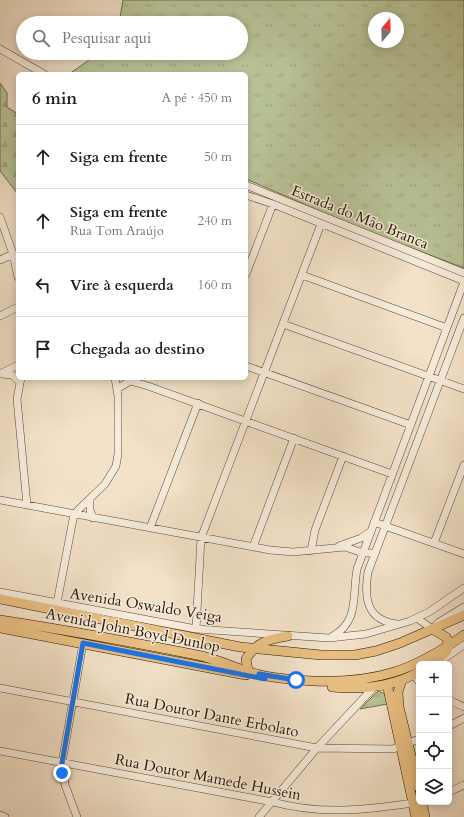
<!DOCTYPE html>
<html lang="pt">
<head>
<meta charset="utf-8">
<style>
	:root { --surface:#fff; --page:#f6f6f6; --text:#202124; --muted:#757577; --line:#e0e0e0 }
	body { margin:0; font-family:Cardo,serif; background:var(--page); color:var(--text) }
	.controls { position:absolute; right:12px; bottom:12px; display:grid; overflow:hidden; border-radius:6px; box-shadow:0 2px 10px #0003 }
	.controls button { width:36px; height:36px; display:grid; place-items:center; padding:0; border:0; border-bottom:1px solid var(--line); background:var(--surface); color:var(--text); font:20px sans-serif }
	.compass { position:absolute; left:368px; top:12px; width:36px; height:36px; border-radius:50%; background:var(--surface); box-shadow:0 2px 10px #0003; rotate:19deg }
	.stop { position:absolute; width:12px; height:12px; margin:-9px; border:3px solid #1a73e8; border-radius:50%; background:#fff }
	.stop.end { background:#1a73e8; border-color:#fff; box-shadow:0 1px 4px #0008 }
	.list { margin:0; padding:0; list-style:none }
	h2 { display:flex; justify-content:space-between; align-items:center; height:52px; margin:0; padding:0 16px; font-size:17px }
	h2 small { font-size:13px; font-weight:400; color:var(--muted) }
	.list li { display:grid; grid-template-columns:26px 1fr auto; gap:12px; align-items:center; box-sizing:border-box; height:64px; padding:0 16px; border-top:1px solid var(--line) }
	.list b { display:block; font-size:15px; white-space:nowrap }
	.list p { margin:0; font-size:13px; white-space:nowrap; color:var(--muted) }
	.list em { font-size:13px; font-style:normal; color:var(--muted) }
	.icon { flex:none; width:22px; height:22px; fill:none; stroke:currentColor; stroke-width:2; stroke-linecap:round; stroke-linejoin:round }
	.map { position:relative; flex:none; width:464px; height:817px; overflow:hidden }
	.search { position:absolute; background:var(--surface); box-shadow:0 2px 10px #0003; left:16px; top:16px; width:232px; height:44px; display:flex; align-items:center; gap:10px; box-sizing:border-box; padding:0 14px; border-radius:22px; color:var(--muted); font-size:15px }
	.panel { position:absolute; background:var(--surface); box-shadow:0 2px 10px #0003; left:16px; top:72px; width:232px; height:308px; border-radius:6px }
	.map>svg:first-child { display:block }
	.grass { fill:url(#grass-tufts); stroke:#706d4d; fill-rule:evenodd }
	.forest { fill:url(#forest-firs); stroke:#706d4d }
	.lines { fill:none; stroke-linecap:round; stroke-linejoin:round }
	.minor-casing { stroke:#5a4a34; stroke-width:8 }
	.major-casing { stroke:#271702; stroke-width:10 }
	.minor { stroke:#f7ecdc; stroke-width:7 }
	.major { stroke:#eac184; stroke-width:9 }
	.route { stroke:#1a73e8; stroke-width:5 }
	.labels { text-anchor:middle; stroke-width:3; stroke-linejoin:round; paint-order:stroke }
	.street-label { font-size:15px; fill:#271702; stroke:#f7ecdc }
</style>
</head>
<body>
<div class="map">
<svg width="464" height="817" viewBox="0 0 464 817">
	<defs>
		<pattern id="grass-tufts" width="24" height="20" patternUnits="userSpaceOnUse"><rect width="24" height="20" fill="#b9c398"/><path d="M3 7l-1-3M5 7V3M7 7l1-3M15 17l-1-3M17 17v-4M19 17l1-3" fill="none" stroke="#9fa781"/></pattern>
		<pattern id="forest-firs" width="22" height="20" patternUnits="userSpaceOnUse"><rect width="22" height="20" fill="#b9c398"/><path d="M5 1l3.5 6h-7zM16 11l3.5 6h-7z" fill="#9fa781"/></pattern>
	</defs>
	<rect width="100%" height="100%" fill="#f3e2c9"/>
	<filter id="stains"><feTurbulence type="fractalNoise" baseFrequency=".005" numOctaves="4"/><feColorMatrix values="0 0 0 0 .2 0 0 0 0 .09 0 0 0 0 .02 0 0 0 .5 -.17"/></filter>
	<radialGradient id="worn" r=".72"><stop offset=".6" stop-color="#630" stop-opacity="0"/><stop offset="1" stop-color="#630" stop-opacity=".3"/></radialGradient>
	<!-- grass -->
	<path class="grass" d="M 123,0 L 464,0 L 464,268 L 357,227 L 246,179 L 246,74 L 69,74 L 99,53 L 241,53 L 241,23 L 119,23 ZM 374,18 L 398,18 L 398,42 L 374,42 Z
		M 378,691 L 385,694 L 387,704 L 360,709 Z"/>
	<!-- forest -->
	<path class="forest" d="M 0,83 L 7,93 L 7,107 L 18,114 L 18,194 L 0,171 Z"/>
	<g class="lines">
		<!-- minor casing -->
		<g class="minor-casing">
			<path id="minor" d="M 0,49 L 44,74
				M 246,185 L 464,273
				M 246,195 L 273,204 L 464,281
				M 0,217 L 13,254 L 18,277
				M 0,260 L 13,254
				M 246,274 L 273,204
				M 302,275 L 447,328
				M 0,316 L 18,307
				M 283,324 L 464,389
				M 246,366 L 411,425
				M 2,373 L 18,365
				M 1,374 L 12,375 L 20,382
				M 21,378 L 17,399 L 27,505
				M 117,389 L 130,381 L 148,386 L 392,474
				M 90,499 L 90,510 L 93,518
				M 0,500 L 270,550 L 293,552 L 345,547 L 363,553 L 375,553
				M 374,522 L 464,554
				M 150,528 L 198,403
				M 434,543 L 464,465
				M 339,546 L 361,538 L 370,532
				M 253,547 L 294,438
				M 311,551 L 315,530 L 343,456
				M 0,592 L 196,629 L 329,638 L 366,634 L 410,621 L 429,612 L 464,588
				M 57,603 L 74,514 L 105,484 L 116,466 L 118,454 L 118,396 L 115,378
				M 417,618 L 432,629 L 438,623 L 464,607
				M 398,624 C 366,621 364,597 368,572 L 464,318
				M 196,629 L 201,538 L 321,224
				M 331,637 C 360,622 352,596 357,569 L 464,282
				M 442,660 L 464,645
				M 414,675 L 419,682
				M 0,688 L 317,748 L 393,749 L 419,739
				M 449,700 L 464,707
				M 449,726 L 464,718
				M 0,751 L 273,802 C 320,815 366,810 413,803
				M 449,792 L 464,785
				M 0,815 L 5,817
				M 77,817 L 65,785 L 62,763 L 83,643
				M 259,817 L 317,748 L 374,687"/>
		</g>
		<!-- major casing -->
		<g class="major-casing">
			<path id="major" d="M 0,599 L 240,647 L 321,655 L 355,655 L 376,651 L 400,643 L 464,615
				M 0,620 C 66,630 131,642 197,655 C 218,659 237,669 257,674 C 276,679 296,680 314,681 C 377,683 413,671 464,635
				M 0,628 L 246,675
				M 431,664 C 441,656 454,651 446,637 L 432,629
				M 248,671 L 246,659 C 257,641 270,639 288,636
				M 402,680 L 398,692 L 399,707 L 419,788
				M 387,684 L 416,817
				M 332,687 C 362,690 392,687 419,672
				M 422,802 L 425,817"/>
		</g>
		<!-- minor -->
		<use href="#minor" class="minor"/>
		<!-- major -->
		<use href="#major" class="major"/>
	</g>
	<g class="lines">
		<!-- route -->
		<path class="route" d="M 62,773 L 62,763 L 83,643 L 265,679 L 259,674 L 296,680"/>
	</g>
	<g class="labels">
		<!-- street labels -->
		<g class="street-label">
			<text transform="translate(360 217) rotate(22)" y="5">Estrada do Mão Branca</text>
			<text transform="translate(146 605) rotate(9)" y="5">Avenida Oswaldo Veiga</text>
			<text transform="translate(133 630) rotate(11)" y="5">Avenida John Boyd Dunlop</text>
			<text transform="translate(212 715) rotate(11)" y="5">Rua Doutor Dante Erbolato</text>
			<text transform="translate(208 777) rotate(11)" y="5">Rua Doutor Mamede Hussein</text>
		</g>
	</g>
	<rect width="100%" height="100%" filter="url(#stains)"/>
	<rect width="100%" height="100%" fill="url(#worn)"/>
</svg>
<div class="controls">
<button>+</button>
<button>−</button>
<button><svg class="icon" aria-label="locate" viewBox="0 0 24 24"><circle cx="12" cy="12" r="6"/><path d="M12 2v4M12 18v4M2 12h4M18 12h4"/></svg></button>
<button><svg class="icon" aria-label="layers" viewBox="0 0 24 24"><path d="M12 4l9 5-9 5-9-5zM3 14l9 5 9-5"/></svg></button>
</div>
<svg class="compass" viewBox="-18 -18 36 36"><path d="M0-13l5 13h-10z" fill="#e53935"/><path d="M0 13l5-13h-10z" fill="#757577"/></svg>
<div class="stop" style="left:296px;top:680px"></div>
<div class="stop end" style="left:62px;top:773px"></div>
<div class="search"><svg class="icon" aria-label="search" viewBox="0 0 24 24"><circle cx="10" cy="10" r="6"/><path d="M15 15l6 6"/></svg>Pesquisar aqui</div>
<section class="panel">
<h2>6 min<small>A pé · 450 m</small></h2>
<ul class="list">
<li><svg class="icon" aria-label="ahead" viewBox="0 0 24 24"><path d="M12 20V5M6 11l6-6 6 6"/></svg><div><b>Siga em frente</b></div><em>50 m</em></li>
<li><svg class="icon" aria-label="ahead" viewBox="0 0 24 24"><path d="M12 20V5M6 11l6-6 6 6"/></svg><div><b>Siga em frente</b><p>Rua Tom Araújo</p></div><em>240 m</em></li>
<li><svg class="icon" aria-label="left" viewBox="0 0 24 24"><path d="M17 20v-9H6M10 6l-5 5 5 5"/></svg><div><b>Vire à esquerda</b></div><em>160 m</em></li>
<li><svg class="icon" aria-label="arrive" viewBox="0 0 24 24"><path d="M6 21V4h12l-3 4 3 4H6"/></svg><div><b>Chegada ao destino</b></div></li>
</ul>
</section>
</div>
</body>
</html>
